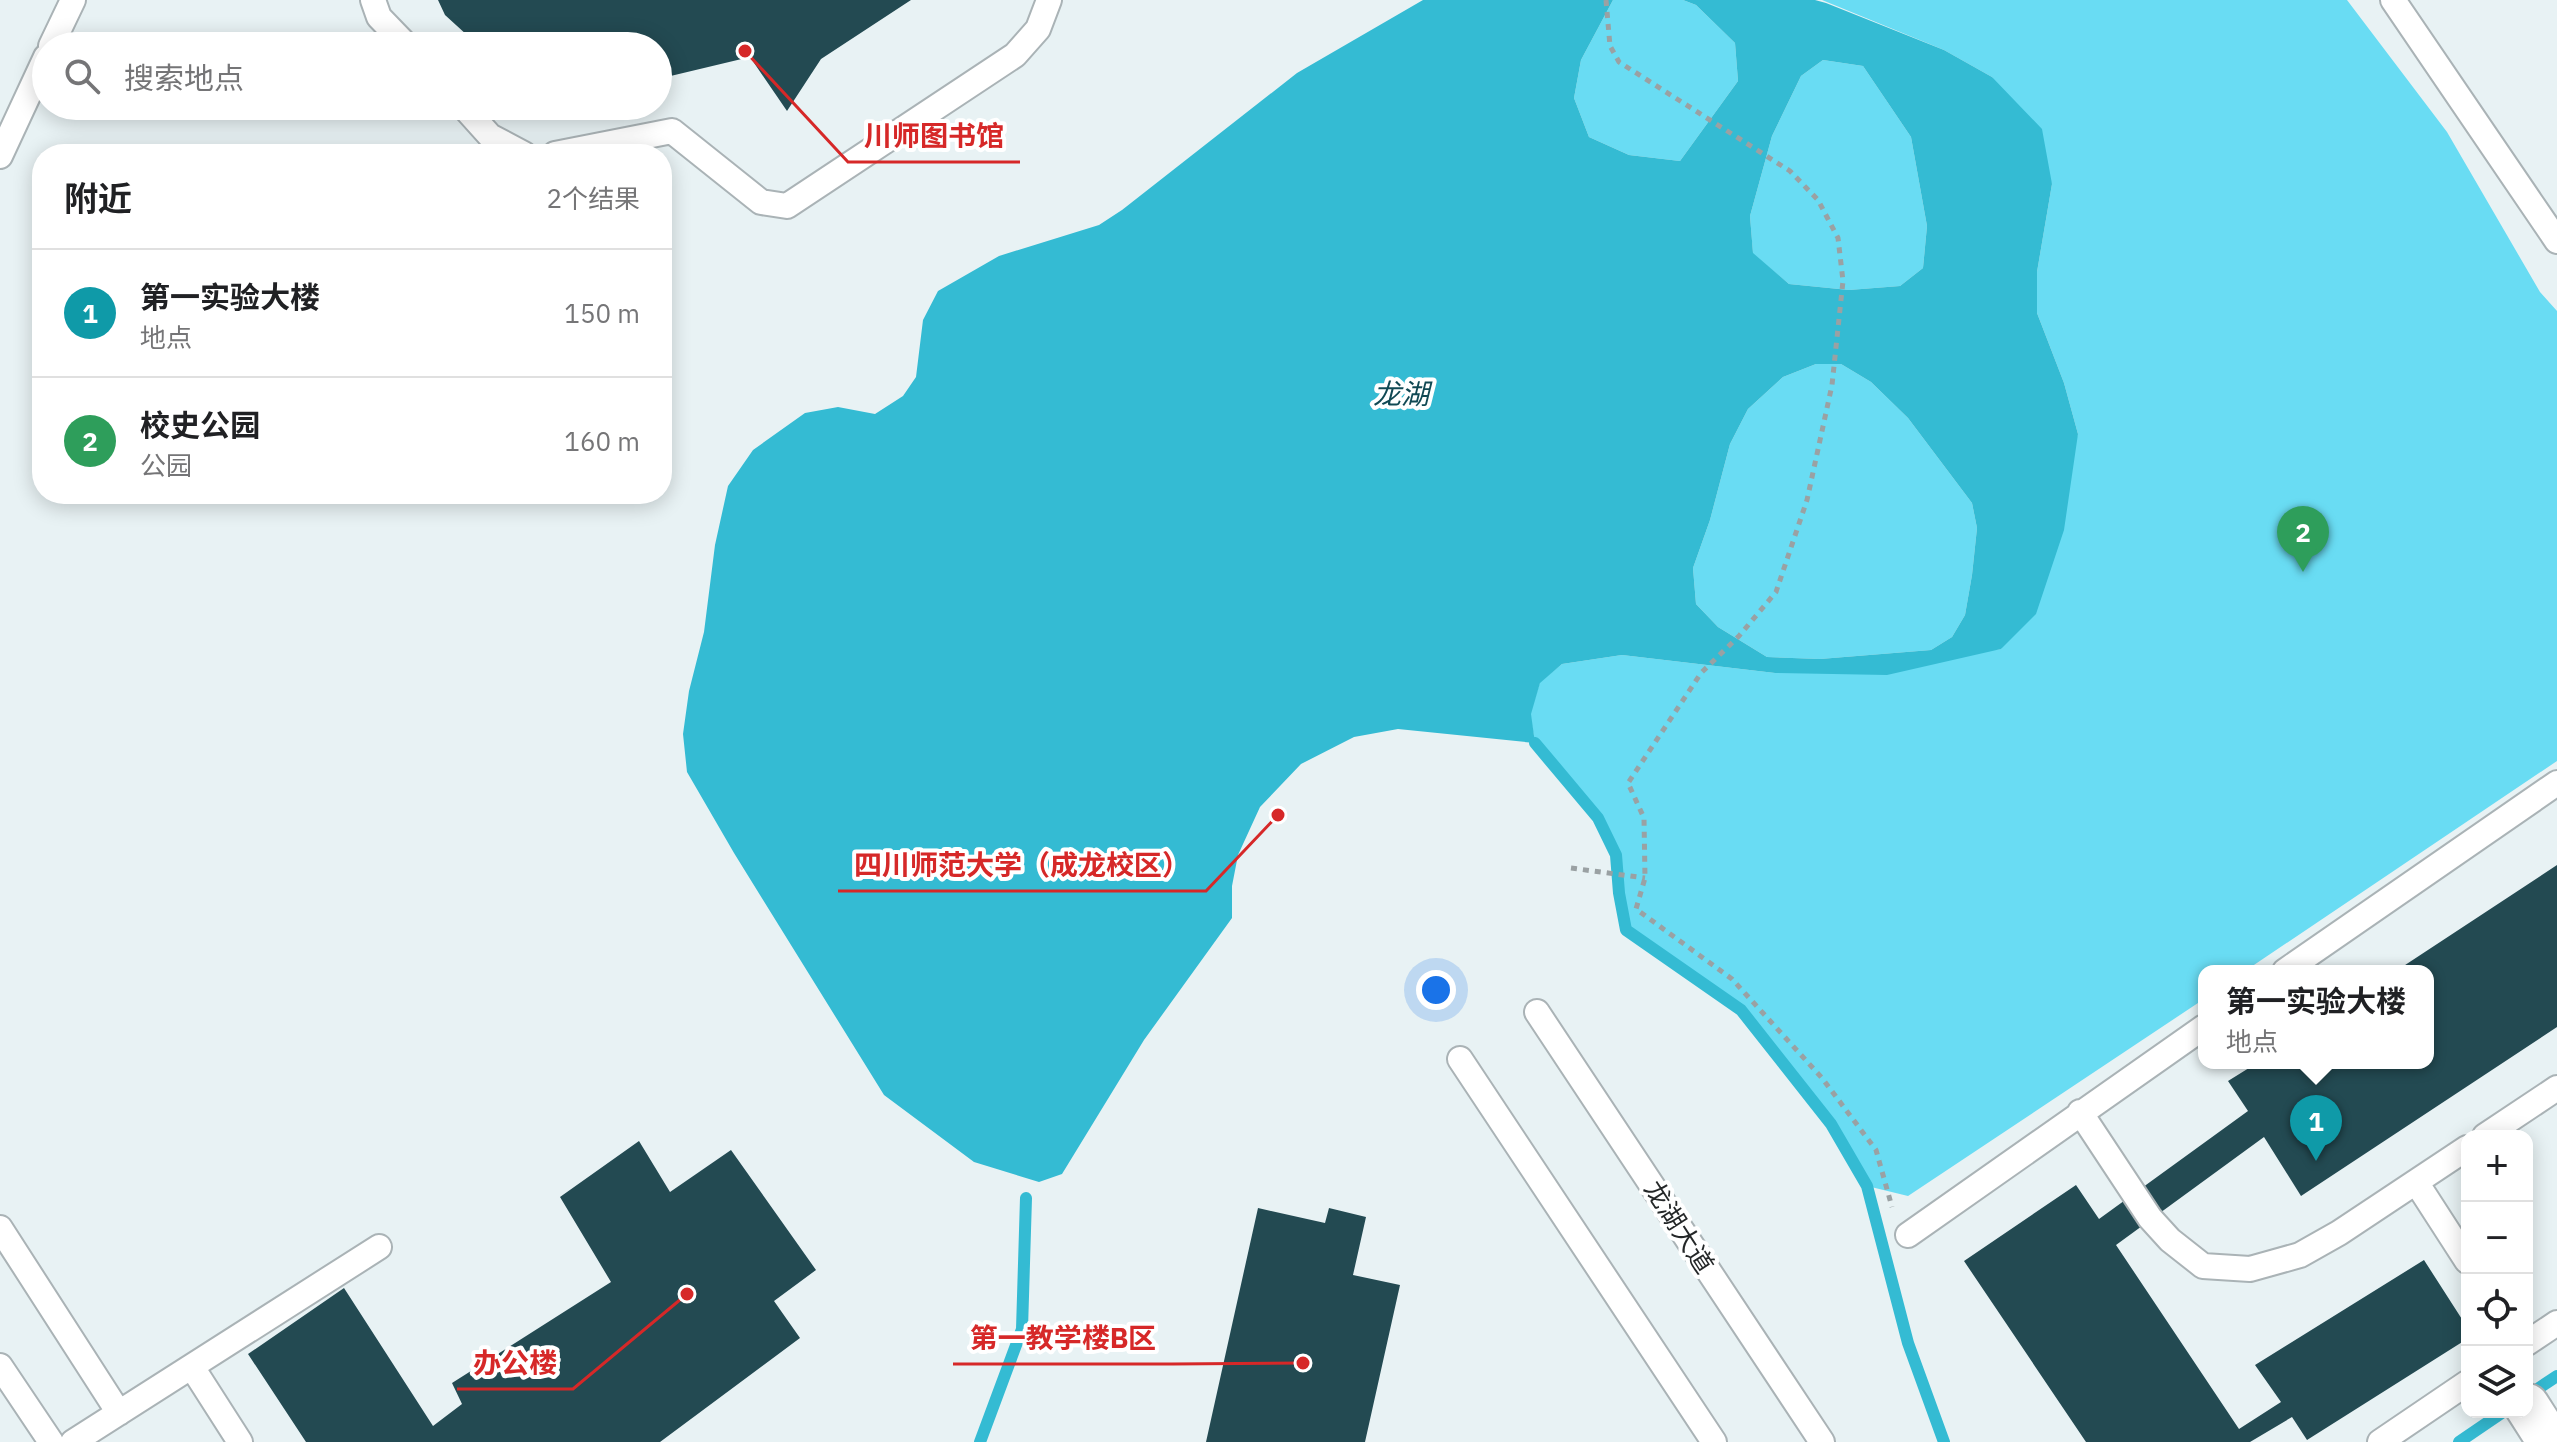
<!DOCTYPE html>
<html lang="zh">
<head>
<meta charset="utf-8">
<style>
	:root { --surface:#fff; --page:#f2f2f2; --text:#202124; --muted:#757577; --line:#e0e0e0; --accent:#af215b }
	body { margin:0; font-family:"IBM Plex Sans","Noto Sans SC",sans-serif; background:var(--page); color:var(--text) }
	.controls { position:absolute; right:24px; bottom:24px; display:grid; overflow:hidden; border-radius:16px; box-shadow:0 4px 20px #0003 }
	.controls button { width:72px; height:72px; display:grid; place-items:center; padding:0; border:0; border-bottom:2px solid var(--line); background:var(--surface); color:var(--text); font:40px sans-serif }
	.you { position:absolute; left:1436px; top:990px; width:28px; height:28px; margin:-20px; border:6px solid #fff; border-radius:50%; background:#1a73e8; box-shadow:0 0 0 12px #1a73e833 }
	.badge { display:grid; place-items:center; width:52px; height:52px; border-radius:50%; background:var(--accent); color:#fff; font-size:26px; font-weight:700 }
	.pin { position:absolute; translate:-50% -66px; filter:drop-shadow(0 2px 4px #0008) }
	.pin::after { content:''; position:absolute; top:42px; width:28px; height:24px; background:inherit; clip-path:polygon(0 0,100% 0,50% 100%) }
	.popup { position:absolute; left:2198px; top:965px; width:236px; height:104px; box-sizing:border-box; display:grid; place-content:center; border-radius:16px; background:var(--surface); filter:drop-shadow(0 2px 6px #0005); font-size:26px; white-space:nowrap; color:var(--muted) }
	.popup b { font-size:30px; color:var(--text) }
	.popup::after { content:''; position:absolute; left:50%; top:100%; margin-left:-16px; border:16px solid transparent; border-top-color:var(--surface) }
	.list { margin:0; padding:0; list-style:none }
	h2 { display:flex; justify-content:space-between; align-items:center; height:104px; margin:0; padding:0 32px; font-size:34px }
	h2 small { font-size:26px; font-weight:400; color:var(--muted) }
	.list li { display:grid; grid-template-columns:52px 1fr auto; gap:24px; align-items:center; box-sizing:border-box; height:128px; padding:0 32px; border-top:2px solid var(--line) }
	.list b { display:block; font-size:30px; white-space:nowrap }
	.list p { margin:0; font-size:26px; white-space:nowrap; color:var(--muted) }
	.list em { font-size:26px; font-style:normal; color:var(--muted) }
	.icon { flex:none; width:44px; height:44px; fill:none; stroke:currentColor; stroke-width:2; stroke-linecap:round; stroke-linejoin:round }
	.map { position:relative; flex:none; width:2557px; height:1442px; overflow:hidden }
	.search { position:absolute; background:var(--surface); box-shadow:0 4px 20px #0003; left:32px; top:32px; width:640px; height:88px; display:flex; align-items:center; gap:20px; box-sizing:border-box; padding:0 28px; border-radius:44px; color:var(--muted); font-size:30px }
	.panel { position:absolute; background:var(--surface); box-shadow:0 4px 20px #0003; left:32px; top:144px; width:640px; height:360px; border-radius:32px }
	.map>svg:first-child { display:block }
	.green { fill:#69dcf3 }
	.water { fill:#34bbd3; fill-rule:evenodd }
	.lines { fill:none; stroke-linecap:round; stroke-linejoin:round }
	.stream { stroke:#34bbd3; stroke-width:12 }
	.building { fill:#234a52 }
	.service-casing { stroke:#aab3b6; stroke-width:28 }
	.minor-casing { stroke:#aab3b6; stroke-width:48 }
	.path { stroke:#9aa1a3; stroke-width:5; stroke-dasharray:6 6; stroke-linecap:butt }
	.service { stroke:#fff; stroke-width:24 }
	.minor { stroke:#fff; stroke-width:44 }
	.labels { text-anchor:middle; stroke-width:8; stroke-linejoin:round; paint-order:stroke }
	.street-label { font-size:26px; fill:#242728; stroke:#fff }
	.water-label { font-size:28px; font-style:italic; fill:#114954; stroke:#fff }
	.leader { fill:none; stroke:#d62828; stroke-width:3 }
	.callout-dot { fill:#d62828; stroke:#fff; stroke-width:3 }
	.callout-label { font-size:28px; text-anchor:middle; font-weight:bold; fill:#d62828; stroke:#fff; stroke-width:8; stroke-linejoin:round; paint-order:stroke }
</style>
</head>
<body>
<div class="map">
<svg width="2557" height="1442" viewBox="0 0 2557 1442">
	<rect width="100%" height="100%" fill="#e8f2f4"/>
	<!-- green -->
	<path class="green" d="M 1613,0 L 1683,0 L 1696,5 L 1735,43 L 1738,81 L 1680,161 L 1629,155 L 1589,137 L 1574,98 L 1581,60 Z
		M 1822,0 L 2347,0 L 2447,132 L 2540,292 L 2557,311 L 2557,761 L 2245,971 L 2204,971 L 2204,999 L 1908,1196 L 1867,1186 L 1831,1124 L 1741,1010 L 1626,930 L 1622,867 L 1607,835 L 1578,794 L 1535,743 L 1530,714 L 1540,682 L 1562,664 L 1622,655 L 1775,673 L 2001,649 L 2078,434 L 2064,383 L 2037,313 L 2037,272 L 2052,184 L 1992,77 L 1944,50 Z
		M 1823,60 L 1863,66 L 1911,137 L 1927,226 L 1923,268 L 1900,286 L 1849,290 L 1789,284 L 1753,254 L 1750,216 L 1772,136 L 1801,76 Z
		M 1816,364 L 1841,364 L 1871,382 L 1908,418 L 1972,503 L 1977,528 L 1972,575 L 1965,615 L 1952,637 L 1931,650 L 1820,659 L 1767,657 L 1718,627 L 1696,604 L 1693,568 L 1710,520 L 1730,444 L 1748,409 L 1783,377 Z"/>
	<!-- water -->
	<path class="water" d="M 1423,0 L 1613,0 L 1581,60 L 1574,98 L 1589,137 L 1629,155 L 1680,161 L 1738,81 L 1735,43 L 1696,5 L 1683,0 L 1815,0 L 1826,3 L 1944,50 L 1992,77 L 2042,129 L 2052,184 L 2037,272 L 2037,313 L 2064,383 L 2078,434 L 2064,530 L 2036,614 L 2001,649 L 1887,675 L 1775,673 L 1622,655 L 1562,664 L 1540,683 L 1531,714 L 1535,743 L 1398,729 L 1354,737 L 1301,764 L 1260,807 L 1238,855 L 1232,886 L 1232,918 L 1144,1040 L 1062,1174 L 1039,1182 L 974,1162 L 884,1095 L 734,853 L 687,772 L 683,734 L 689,691 L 704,632 L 715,545 L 728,486 L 753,450 L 805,413 L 838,407 L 875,414 L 903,396 L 916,377 L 923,320 L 938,291 L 999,256 L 1099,225 L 1122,210 L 1297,73 ZM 1823,60 L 1863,66 L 1911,137 L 1927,226 L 1923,268 L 1900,286 L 1849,290 L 1789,284 L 1753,253 L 1750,216 L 1772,136 L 1801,76 ZM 1816,364 L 1841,364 L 1871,382 L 1908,418 L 1972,503 L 1977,528 L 1972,575 L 1965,615 L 1952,637 L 1931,650 L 1820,659 L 1767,657 L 1718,627 L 1696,604 L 1693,568 L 1710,520 L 1730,444 L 1748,409 L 1783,377 Z"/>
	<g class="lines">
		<!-- stream -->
		<path class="stream" d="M 1535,743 L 1598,818 L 1616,855 L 1619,893 L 1626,930 L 1741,1010 L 1831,1124 L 1867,1186 L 1908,1343 L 1944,1442
			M 2527,1396 L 2557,1376
			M 980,1442 L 1022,1329 L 1026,1198
			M 2459,1442 L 2503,1412"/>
	</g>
	<!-- building -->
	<path class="building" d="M 438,0 L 911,0 L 821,59 L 787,111 L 750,57 L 658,79 L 658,46 L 479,46 L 445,15 Z
		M 2557,865 L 2557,1027 L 2301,1196 L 2264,1137 L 2116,1245 L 2239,1429 L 2281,1402 L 2255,1365 L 2424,1260 L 2467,1327 L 2467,1339 L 2307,1440 L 2292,1417 L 2250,1442 L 2086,1442 L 1964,1261 L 2076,1185 L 2099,1219 L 2248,1111 L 2228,1081 L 2257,1063 L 2428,1063 L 2428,971 L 2396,971 Z
		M 639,1141 L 670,1192 L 731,1150 L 816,1270 L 774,1301 L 800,1338 L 660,1442 L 306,1442 L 248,1354 L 344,1288 L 433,1426 L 462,1404 L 452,1383 L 611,1282 L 560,1197 Z
		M 1258,1208 L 1325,1223 L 1329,1208 L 1366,1217 L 1353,1275 L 1400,1285 L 1365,1442 L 1206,1442 Z"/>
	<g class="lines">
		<!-- service casing -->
		<g class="service-casing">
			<path id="service" d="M 373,0 L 379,17 L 407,46
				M 2393,0 L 2557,241
				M 51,46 L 73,0
				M 463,106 L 490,136 L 524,154
				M 555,154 L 672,131 L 761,202 L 787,206 L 1015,55 L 1038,29 L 1049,0
				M 0,156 L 46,57
				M 2285,971 L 2557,783
				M 1537,1012 L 1822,1442
				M 1460,1059 L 1714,1442
				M 2080,1112 L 2150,1218 L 2170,1240 L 2203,1266 L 2250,1269 L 2300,1255 L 2339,1233 L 2467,1148
				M 2485,1136 L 2557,1088
				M 2416,1182 L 2467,1261
				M 0,1228 L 119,1413
				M 1908,1235 L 2204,1027
				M 2527,1343 L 2557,1323
				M 0,1366 L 51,1442
				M 192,1367 L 240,1442
				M 73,1442 L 379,1247
				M 2380,1442 L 2467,1383"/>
		</g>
		<!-- minor casing -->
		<g class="minor-casing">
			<path id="minor" d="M 2527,1406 L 2550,1442"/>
		</g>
		<!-- path -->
		<path class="path" d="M 1606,0 L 1610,46 L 1619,62 L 1790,171 L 1818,200 L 1838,238 L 1843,281 L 1832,385 L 1807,500 L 1776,592 L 1739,636 L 1701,673 L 1628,783 L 1644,818 L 1645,878 L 1636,909 L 1732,979 L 1822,1078 L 1876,1150 L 1892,1207
			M 1571,868 L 1645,878"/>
		<!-- service -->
		<use href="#service" class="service"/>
		<!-- minor -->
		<use href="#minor" class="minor"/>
	</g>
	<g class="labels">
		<!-- street labels -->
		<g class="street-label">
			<text transform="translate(1679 1227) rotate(57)" y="9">龙湖大道</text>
		</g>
		<!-- water labels -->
		<g class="water-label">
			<text x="1401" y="404">龙湖</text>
		</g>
	</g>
	<!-- callouts -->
	<path class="leader" d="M745 51L848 162H1020M1278 815L1206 891H838M1303 1363L1172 1364H953M687 1294L573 1389H457"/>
	<g class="callout-dot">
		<circle cx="745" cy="51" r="8"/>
		<circle cx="1278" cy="815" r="8"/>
		<circle cx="1303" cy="1363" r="8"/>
		<circle cx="687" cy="1294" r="8"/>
	</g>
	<g class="callout-label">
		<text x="934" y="146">川师图书馆</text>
		<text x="1022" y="875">四川师范大学（成龙校区）</text>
		<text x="1063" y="1348">第一教学楼B区</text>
		<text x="515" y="1373">办公楼</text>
	</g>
</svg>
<div class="controls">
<button>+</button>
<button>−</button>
<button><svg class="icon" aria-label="locate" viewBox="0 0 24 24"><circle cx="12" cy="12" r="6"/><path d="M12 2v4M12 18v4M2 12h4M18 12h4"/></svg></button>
<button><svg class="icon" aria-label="layers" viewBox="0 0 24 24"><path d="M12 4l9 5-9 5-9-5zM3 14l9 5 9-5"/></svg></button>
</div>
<div class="you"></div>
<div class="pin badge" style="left:2316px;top:1161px;background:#0f9aa8">1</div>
<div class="popup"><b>第一实验大楼</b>地点</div>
<div class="pin badge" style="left:2303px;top:572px;background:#2e9e5b">2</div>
<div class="search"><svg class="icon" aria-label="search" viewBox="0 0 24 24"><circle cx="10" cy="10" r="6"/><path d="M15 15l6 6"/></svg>搜索地点</div>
<section class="panel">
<h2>附近<small>2个结果</small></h2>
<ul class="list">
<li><span class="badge" style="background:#0f9aa8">1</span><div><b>第一实验大楼</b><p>地点</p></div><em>150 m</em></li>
<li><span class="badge" style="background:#2e9e5b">2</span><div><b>校史公园</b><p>公园</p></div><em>160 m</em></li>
</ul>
</section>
</div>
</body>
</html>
